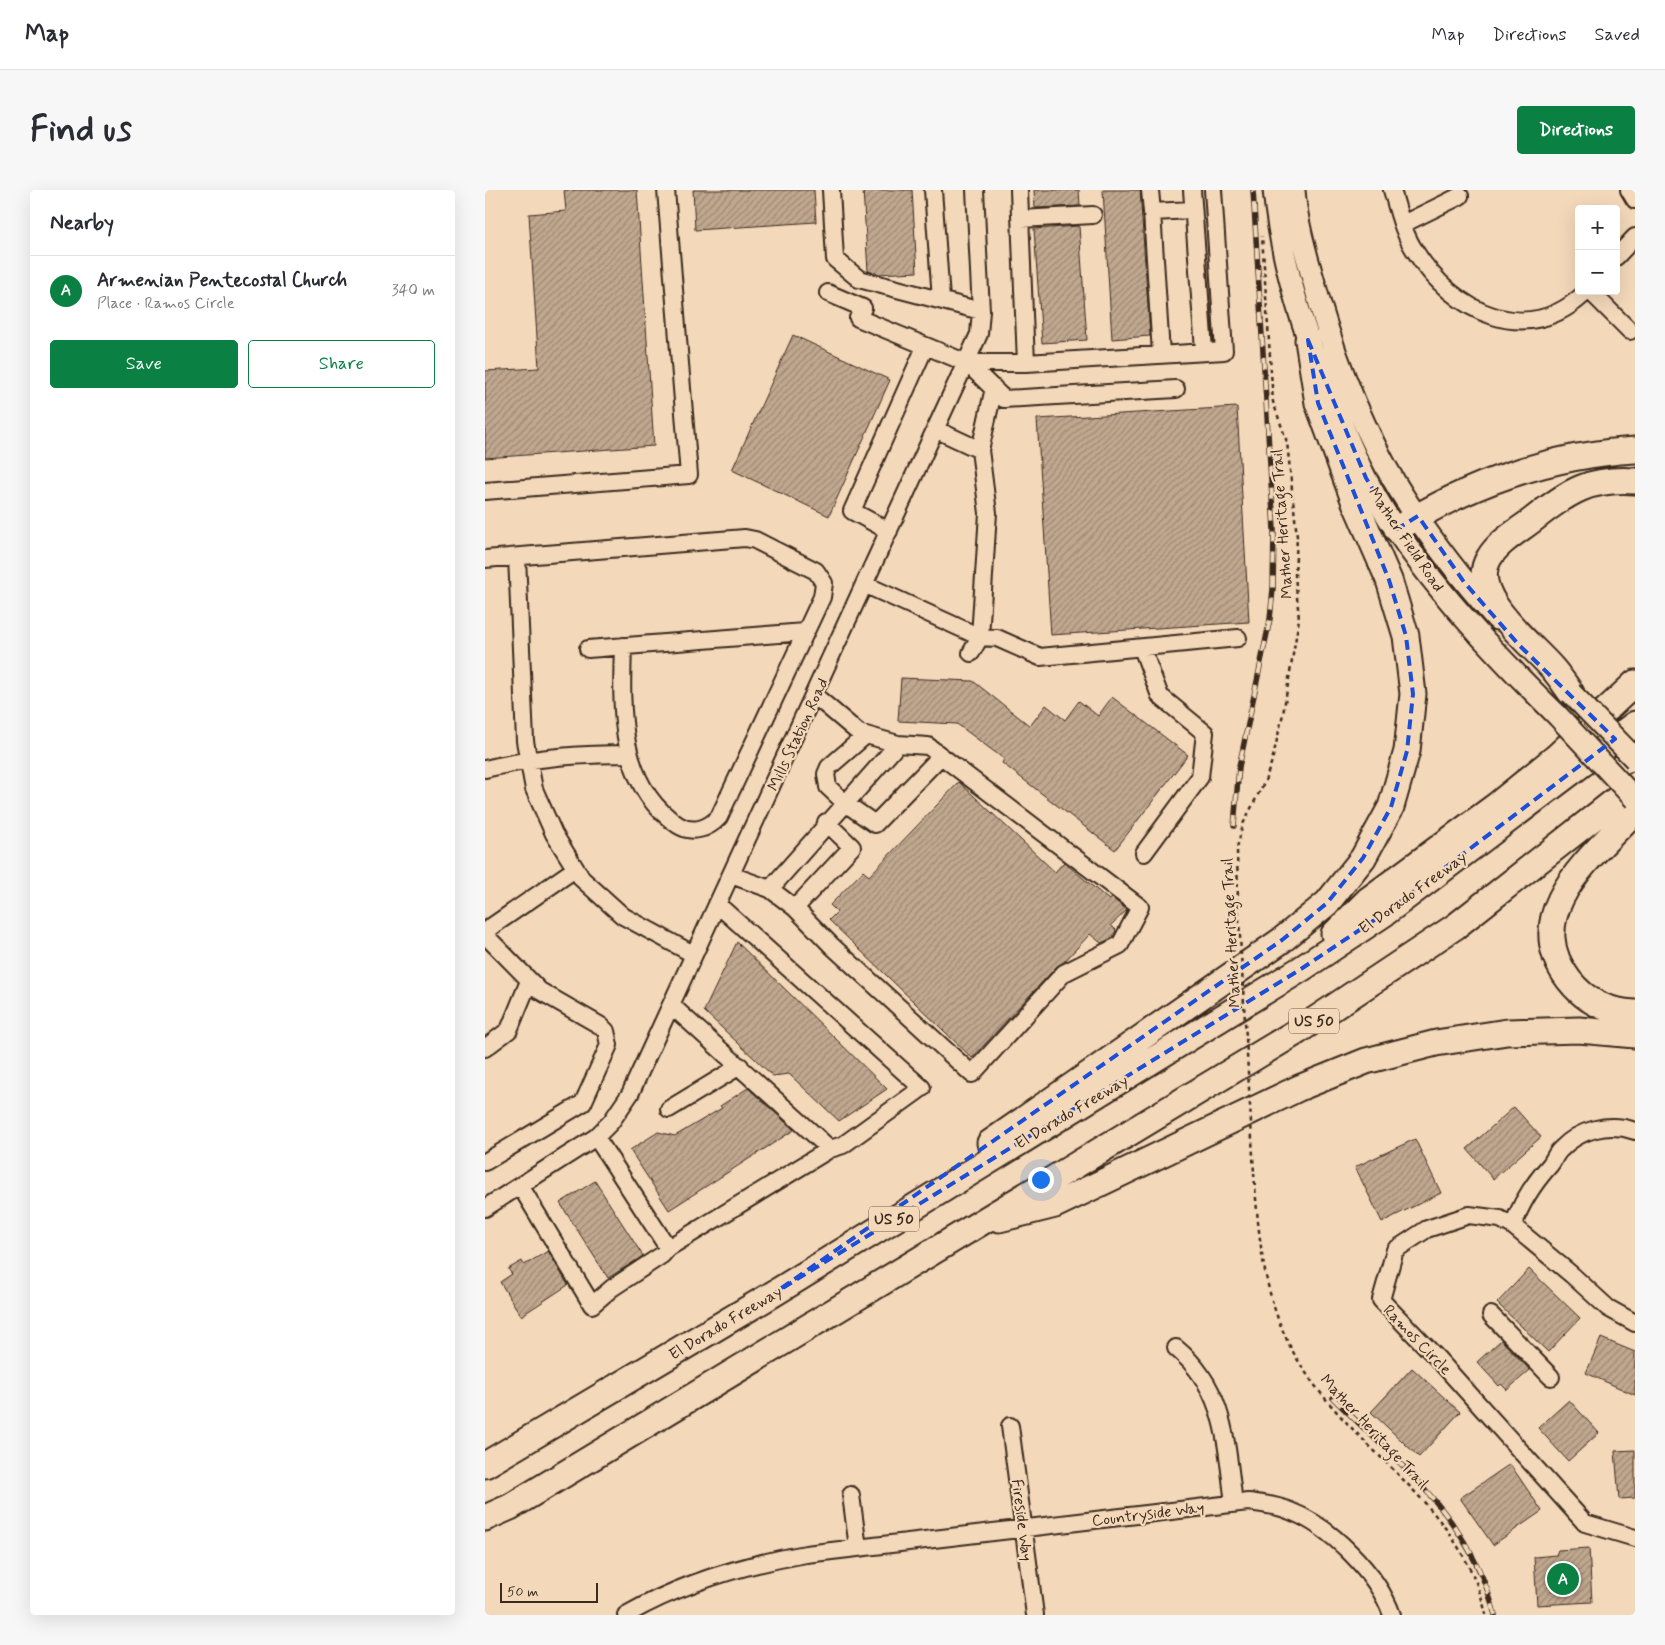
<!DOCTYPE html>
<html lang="en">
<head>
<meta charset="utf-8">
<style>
	:root { --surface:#fff; --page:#f7f7f7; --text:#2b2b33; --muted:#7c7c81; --line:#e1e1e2; --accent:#0b8043 }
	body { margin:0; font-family:Mynerve,sans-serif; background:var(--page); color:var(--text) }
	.controls { position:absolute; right:15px; top:15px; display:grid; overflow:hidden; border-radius:5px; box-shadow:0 5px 20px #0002 }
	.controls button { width:45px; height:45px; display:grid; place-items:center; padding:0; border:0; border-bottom:1px solid var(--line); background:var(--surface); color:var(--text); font:25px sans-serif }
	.scale { position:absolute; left:15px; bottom:12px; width:98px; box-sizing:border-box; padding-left:5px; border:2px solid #3b2a1e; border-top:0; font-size:14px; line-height:18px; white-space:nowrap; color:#3b2a1e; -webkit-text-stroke:4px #f3d8ba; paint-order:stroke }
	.you { position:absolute; left:555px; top:989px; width:18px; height:18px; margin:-12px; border:4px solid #fff; border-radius:50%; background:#1a73e8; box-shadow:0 0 0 8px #1a73e833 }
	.badge { display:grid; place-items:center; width:32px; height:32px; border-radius:50%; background:var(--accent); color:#fff; font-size:16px; font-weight:700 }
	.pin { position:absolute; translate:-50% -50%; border:2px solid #fff; box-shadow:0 1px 5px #0006 }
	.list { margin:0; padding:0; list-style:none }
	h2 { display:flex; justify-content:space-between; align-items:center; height:65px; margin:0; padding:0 20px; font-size:21px }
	h2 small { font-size:16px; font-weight:400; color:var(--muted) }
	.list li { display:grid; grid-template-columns:32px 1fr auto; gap:15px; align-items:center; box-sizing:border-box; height:70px; padding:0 20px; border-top:1px solid var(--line) }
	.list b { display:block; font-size:19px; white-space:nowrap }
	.list p { margin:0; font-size:16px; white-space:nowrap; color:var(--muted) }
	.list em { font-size:16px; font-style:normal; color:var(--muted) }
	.actions { display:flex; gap:10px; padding:15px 20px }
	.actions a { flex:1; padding:11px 0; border:1px solid var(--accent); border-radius:5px; text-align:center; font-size:18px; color:var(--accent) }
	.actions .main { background:var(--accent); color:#fff }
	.map { position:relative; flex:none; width:1150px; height:1425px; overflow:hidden; border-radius:5px }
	header { display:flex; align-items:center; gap:30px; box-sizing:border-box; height:70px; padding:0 25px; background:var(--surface); border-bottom:1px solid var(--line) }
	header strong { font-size:24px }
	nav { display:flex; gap:28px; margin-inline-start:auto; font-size:18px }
	.intro { display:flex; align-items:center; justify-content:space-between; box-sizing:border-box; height:120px; padding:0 30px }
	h1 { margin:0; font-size:35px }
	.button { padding:12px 22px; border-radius:5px; background:var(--accent); color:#fff; font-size:18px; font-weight:700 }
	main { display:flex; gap:30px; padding:0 30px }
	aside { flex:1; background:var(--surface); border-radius:5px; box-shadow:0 5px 20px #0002 }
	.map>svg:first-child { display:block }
	.building { fill:url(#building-hatch); stroke:#3b2a1e }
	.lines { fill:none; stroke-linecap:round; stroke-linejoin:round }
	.minor-casing { stroke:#3b2a1e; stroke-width:20 }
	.major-casing { stroke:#3b2a1e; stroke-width:25 }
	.highway-casing { stroke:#3b2a1e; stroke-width:29 }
	.path { stroke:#3b2a1e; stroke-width:2.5; stroke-dasharray:4 4; stroke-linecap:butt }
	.minor { stroke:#f3d8ba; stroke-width:16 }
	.major { stroke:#f3d8ba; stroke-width:21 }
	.highway { stroke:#f3d8ba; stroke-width:25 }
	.rail-casing { stroke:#3b2a1e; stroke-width:5.5 }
	.rail { stroke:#f3d8ba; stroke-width:4; stroke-dasharray:11; stroke-linecap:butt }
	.major-bridge-casing { stroke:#3b2a1e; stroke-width:25; stroke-linecap:butt }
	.path-bridge { stroke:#3b2a1e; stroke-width:2.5; stroke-dasharray:4 4; stroke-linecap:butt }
	.major-bridge { stroke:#f3d8ba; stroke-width:21 }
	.marked { fill:none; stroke:#1d4ed8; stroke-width:4; stroke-dasharray:10 6; stroke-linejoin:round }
	.labels { text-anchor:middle; stroke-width:4.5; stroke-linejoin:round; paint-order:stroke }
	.shield { fill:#f3d8ba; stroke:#725e4d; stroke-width:1 }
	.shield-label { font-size:15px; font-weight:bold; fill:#3b2a1e }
	.street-label { font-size:16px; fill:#3b2a1e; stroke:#f3d8ba }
</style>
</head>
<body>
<header>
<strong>Map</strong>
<nav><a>Map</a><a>Directions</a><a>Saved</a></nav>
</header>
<div class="intro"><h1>Find us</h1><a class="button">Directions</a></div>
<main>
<aside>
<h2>Nearby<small></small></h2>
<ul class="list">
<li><span class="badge">A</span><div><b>Armenian Pentecostal Church</b><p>Place · Ramos Circle</p></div><em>340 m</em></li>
</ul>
<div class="actions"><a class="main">Save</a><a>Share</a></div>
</aside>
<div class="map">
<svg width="1150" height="1425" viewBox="0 0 1150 1425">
	<defs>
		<pattern id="building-hatch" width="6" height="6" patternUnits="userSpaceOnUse" patternTransform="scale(1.25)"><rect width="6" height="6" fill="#c0a78f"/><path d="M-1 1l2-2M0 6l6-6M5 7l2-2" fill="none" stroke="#9d8874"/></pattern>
	</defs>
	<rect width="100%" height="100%" fill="#f3d8ba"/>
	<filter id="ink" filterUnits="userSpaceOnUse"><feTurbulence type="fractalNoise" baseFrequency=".02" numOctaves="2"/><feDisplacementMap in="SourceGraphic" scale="10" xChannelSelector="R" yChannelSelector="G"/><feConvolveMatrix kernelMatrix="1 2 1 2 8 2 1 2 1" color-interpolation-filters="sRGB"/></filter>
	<g filter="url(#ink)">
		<!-- building -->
		<path class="building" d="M 79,0 L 152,0 L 169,256 L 0,268 L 0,181 L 54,178 L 44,24 L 81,21 Z
			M 208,0 L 329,0 L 331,32 L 210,40 Z
			M 378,0 L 427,0 L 432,82 L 393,84 L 383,81 Z
			M 549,0 L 594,0 L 595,16 L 550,18 Z
			M 618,0 L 655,0 L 665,146 L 627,149 Z
			M 594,36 L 602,150 L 557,153 L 549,39 Z
			M 308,145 L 405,190 L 344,326 L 247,280 Z
			M 752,217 L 764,432 L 566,445 L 552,229 Z
			M 416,488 L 488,491 L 545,536 L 561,515 L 580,530 L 594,511 L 613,526 L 627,507 L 703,565 L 630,660 L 517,573 L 519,569 L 472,534 L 413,531 Z
			M 474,592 L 570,682 L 579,672 L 624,710 L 627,708 L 642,720 L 626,735 L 631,740 L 628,748 L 616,753 L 605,744 L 579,772 L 572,776 L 487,868 L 344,730 L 352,722 L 345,715 L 378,681 L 384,686 Z
			M 252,752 L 402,899 L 354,931 L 304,884 L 288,886 L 219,821 Z
			M 263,898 L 309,940 L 184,1020 L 145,960 L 173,942 L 190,946 L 237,918 L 235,916 Z
			M 1029,917 L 1056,947 L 1008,989 L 982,959 Z
			M 930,949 L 956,1003 L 897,1032 L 870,977 Z
			M 110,991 L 158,1066 L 123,1088 L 75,1013 Z
			M 63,1061 L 83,1095 L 36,1126 L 15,1092 L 27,1084 L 23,1079 L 37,1071 L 39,1075 Z
			M 1044,1079 L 1095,1128 L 1063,1162 L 1012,1113 Z
			M 1116,1148 L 1150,1162 L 1150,1205 L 1101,1183 Z
			M 1016,1150 L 1045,1180 L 1022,1200 L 1016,1194 L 1014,1196 L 992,1172 Z
			M 927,1178 L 975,1222 L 934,1267 L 886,1222 Z
			M 1084,1210 L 1114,1243 L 1083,1271 L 1053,1238 Z
			M 1150,1260 L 1150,1308 L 1134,1309 L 1130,1261 Z
			M 1025,1274 L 1057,1321 L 1008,1355 L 975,1308 Z
			M 1104,1358 L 1107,1412 L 1052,1415 L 1049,1367 L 1071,1365 L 1073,1360 Z"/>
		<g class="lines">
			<!-- minor casing -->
			<g class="minor-casing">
				<path id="minor" d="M 346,0 L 350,69 L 374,89 L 496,121
					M 448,0 L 456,109
					M 534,0 L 541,173
					M 665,0 L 667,22
					M 707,0 L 719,160
					M 907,0 C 913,20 918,43 930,61 C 968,122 1043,160 1102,101
					M 1144,0 L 1150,10
					M 536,29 L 608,25
					M 918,34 L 975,6
					M 1131,67 L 1150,47
					M 1105,101 L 1145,141
					M 343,103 L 378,118 L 373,128 L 482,173 L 541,173 L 739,161 L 728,0
					M 676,164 L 667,22 L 708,20
					M 482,173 L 519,209 L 691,199
					M 452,240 L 495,260
					M 0,301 L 204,285 L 181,0
					M 404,341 L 367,321 L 440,157
					M 32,367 L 40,551 L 49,599 L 69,644 L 97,689 L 138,726 L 208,764
					M 0,369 L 260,348 L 270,350 L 331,381 L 339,393 L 337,407 L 234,627 C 223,639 207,644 193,635 C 133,595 136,519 138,456
					M 381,395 L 495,447 L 512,448 L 555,467 L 753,448
					M 657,458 L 675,506 L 720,543 L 715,587 L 659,663
					M 103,459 L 320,442
					M 486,463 L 495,447 L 503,323 L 495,260 L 509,198
					M 381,545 L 344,577 L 341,584 L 343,597 L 360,613 L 390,634 L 456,566
					M 0,579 C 48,567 94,564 143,564
					M 246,685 L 285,699 L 310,718 L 347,756 L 487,884 L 579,783 L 635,755 L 655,717 L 443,556 L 413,554 L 374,543 L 329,505
					M 285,699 L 413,554
					M 310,718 L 367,657 L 341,632
					M 0,741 L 90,679
					M 0,745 L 55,801 L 116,836 L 121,841 L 124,855 L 98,913 L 0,972
					M 186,815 L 345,959
					M 0,858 L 24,840 L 44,791
					M 184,919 L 255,876
					M 111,947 L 183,1058
					M 36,997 L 107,1115 L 127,1098 L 177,1065 L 183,1058 L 345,959 L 358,955 L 437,898 L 232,714
					M 0,1018 L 111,947 L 126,932 L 145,904 L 494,144 L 496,121 L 490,0
					M 1028,1036 C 1036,1012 1048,994 1065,975 C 1069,970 1071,963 1076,959 C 1095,939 1124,932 1150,941
					M 1006,1125 L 1066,1187
					M 1150,1133 L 1123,1118 L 1087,1085 L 1028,1036 L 1015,1029 L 984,1025 L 942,1039 L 910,1060 L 896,1110 L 952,1168 L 1100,1333 L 1150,1348
					M 691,1158 C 741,1199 741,1254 749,1313
					M 525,1236 L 550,1425
					M 366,1305 L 373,1358
					M 141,1425 C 197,1393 257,1375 321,1364 L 763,1312 C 778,1314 791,1315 805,1321 C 845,1336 893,1384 907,1425"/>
			</g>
			<!-- major casing -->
			<g class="major-casing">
				<path id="major" d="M 789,0 C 795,62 813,125 836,183 C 850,218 863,253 880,287 C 924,374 1003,457 1072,525
					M 809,0 C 811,29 820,61 828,89 C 845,154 870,220 902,279 C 932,332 972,384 1012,429"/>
			</g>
			<!-- highway casing -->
			<g class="highway-casing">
				<path id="highway" d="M 912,339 C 983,294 1065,265 1150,260
					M 1086,503 C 1080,495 1075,487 1068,479 C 1047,454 981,405 1004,368 C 1014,351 1035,340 1050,328 C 1084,301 1105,288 1150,291
					M 1150,621 C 1108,666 1033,723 1084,790 C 1101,812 1123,822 1150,823
					M 849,744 L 883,710 L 1012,615 L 1071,567 L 1150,493
					M 505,953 L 797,750 L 842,713 L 878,668 L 906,617 L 922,561 L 928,504 L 921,446 L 904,390 L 869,310 L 833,213 L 823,150
					M 514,1029 L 570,1015 L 814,898 L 881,871 L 951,853 L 1022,842 L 1094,840 L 1150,845
					M 0,1275 L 288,1104 L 816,779 L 900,723 L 1150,534
					M 0,1328 L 25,1317 L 813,841 L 971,736 L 1150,595"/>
			</g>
			<!-- path -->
			<path class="path" d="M 753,713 L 752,658 L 758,634 L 780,591 L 787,571 L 798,524 L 814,429 L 810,385 L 812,347 L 802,252 L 788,212 L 777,46
				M 769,983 C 774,1049 778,1114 814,1172 C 870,1264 976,1312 1001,1425"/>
			<!-- minor -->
			<use href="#minor" class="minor"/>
			<!-- major -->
			<use href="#major" class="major"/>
			<!-- highway -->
			<use href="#highway" class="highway"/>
			<!-- rail casing -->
			<g class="rail-casing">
				<path id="rail" d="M 749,636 L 754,577 L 785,429 L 788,399 L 789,340 L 768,0
					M 848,1208 C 916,1276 985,1327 1010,1425"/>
			</g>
			<!-- rail -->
			<use href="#rail" class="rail"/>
			<!-- major-bridge casing -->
			<g class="major-bridge-casing">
				<path id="major-bridge" d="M 1086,503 L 1150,569
					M 1072,525 L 1150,609"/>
			</g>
			<!-- path-bridge -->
			<path class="path-bridge" d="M 753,713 L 769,983"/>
			<!-- major-bridge -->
			<use href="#major-bridge" class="major-bridge"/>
		</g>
	</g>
	<!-- marked area -->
	<path class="marked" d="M 823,150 L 881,288 L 912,339 L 933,326 L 979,392 L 1034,455 L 1130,549 L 900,723 L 816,779 L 288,1104 L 797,750 L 842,713 L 878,668 L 906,617 L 922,561 L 928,504 L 921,446 L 904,390 L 833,213 Z"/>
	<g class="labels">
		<!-- shield labels -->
		<g class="shield">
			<rect x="804" y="818.5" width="50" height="25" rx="4"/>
			<rect x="384" y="1016.5" width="50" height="25" rx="4"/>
		</g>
		<g class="shield-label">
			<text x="829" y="836">US 50</text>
			<text x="409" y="1034">US 50</text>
		</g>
		<!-- street labels -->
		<g class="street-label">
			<text transform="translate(796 334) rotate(-94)" y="6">Mather Heritage Trail</text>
			<text transform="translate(922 349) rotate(56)" y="6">Mather Field Road</text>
			<text transform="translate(312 544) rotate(-65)" y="6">Mills Station Road</text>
			<text transform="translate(927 702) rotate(-36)" y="6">El Dorado Freeway</text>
			<text transform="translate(745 743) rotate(-93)" y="6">Mather Heritage Trail</text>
			<text transform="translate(586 921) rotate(-31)" y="6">El Dorado Freeway</text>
			<text transform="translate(240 1132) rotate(-31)" y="6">El Dorado Freeway</text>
			<text transform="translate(933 1149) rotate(46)" y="6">Ramos Circle</text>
			<text transform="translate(890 1241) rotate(47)" y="6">Mather Heritage Trail</text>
			<text transform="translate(663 1323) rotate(-7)" y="6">Countryside Way</text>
			<text transform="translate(538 1330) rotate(83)" y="6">Fireside Way</text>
		</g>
	</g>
</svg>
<div class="controls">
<button>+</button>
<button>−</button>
</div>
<div class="scale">50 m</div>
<div class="you"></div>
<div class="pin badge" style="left:1078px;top:1389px">A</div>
</div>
</main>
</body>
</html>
